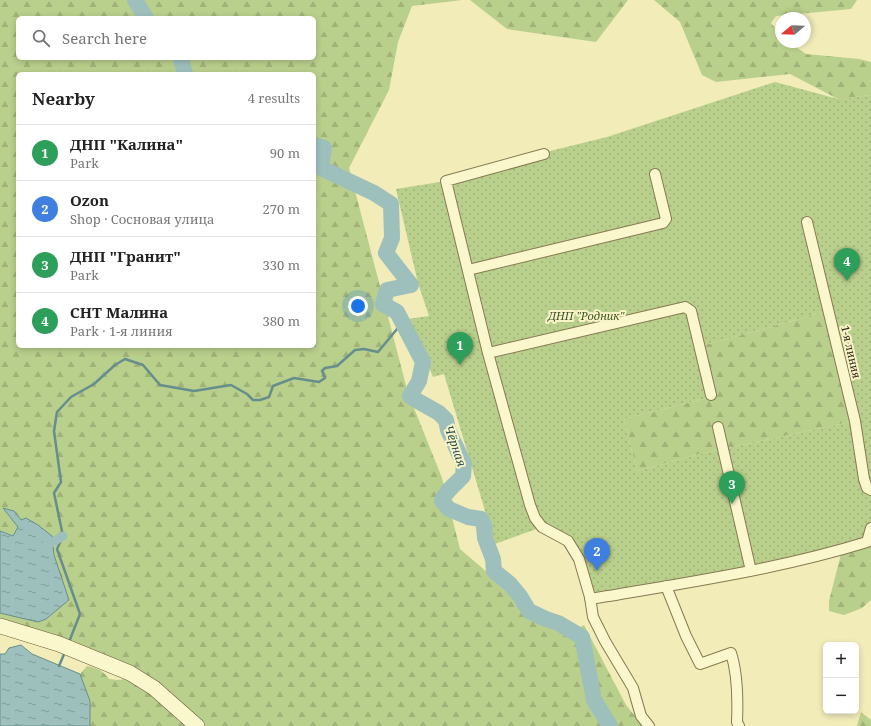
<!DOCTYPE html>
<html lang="en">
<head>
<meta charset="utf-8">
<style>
	:root { --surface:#fff; --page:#f2f2f2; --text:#222; --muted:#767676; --line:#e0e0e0; --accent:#2563eb }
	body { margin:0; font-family:"Noto Serif",serif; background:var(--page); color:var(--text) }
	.controls { position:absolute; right:12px; bottom:12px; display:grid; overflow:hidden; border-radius:6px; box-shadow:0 2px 6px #0003 }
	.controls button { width:36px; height:36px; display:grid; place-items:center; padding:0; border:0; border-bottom:1px solid var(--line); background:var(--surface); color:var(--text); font:20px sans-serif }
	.compass { position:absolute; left:775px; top:12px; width:36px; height:36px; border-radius:50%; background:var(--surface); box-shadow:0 2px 6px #0003; rotate:251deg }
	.you { position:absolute; left:358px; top:306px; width:14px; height:14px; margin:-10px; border:3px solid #fff; border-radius:50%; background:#1a73e8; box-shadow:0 0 0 6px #1a73e833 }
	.badge { display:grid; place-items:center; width:26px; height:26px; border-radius:50%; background:var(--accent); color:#fff; font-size:13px; font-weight:700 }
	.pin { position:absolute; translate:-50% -33px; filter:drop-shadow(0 1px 2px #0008) }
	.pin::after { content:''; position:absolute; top:21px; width:14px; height:12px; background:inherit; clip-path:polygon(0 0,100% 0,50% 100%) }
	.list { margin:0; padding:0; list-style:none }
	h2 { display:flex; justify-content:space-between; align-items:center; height:52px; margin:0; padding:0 16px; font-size:17px }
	h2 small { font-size:13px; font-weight:400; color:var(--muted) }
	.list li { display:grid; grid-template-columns:26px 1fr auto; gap:12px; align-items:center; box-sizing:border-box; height:56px; padding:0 16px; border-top:1px solid var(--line) }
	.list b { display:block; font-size:15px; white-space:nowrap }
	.list p { margin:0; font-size:13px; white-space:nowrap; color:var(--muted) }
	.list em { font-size:13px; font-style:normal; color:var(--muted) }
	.icon { flex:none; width:22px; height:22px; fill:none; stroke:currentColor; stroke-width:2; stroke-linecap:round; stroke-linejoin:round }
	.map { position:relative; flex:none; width:871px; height:726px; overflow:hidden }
	.search { position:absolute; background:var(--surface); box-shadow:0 2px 6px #0003; left:16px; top:16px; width:300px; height:44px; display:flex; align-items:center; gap:10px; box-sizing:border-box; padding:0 14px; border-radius:6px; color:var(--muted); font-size:15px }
	.panel { position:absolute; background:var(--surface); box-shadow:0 2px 6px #0003; left:16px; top:72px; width:300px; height:276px; border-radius:6px }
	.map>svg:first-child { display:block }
	.forest { fill:url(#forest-firs); fill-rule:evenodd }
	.garden { fill:url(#garden-dots); fill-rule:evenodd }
	.water { fill:url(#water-ripples); stroke:#658e8c }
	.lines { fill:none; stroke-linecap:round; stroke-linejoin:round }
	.stream { stroke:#658e8c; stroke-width:2.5 }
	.canal { stroke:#9ec0bd; stroke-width:9 }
	.river { stroke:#9ec0bd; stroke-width:16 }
	.street-casing { stroke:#877a52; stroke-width:12 }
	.secondary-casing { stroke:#695a36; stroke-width:16 }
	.street { stroke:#fbf7cc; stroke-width:10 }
	.secondary { stroke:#fbf7cc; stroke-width:15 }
	.labels { text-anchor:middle; stroke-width:4; stroke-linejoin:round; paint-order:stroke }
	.park-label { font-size:11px; font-style:italic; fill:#3b531e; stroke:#f8f4c8 }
	.street-label { font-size:11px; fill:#352c19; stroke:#f8f4c8 }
	.water-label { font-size:12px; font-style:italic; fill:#274f56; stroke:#f8f4c8 }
</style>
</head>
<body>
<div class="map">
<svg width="871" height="726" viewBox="0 0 871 726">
	<defs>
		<pattern id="forest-firs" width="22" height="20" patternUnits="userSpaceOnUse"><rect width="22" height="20" fill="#b9cf8c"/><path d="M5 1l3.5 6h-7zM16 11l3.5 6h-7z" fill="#a0b278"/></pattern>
		<pattern id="garden-dots" width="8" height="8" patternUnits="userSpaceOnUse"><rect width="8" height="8" fill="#b9cf8c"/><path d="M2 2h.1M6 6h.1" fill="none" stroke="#a0b278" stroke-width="1.8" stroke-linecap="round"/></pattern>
		<pattern id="water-ripples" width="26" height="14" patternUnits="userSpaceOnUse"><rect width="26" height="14" fill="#9ec0bd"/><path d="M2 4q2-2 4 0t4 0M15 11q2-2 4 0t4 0" fill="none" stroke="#829c99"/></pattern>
	</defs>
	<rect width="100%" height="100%" fill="#f1ecb8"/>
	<!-- forest -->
	<path class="forest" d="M 0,0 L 462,0 L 412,6 L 398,42 L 389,90 L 349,168 L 408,393 L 442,478 L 460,549 L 502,585 L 526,616 L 566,636 L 584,625 L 626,705 L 643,726 L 206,726 L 147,676 L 0,619 L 0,613 L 46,619 L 69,600 L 54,555 L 51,536 L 38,525 L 26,518 L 21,520 L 14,511 L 4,508 L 18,527 L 13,536 L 0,531 ZM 18,18 L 314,18 L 314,58 L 18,58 ZM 18,74 L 314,74 L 314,346 L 18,346 Z
		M 470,0 L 628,0 L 596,42 L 507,29 Z
		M 654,0 L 857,0 L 851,9 L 776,16 L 771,23 L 781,34 L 781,42 L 789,42 L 806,54 L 859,59 L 871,62 L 871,95 L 838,99 L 790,74 L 716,82 L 702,75 L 680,22 Z
		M 828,311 L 854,421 L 700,454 L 637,471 L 624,419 L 711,397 L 701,346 Z
		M 871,528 L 871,600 L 862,608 L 844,615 L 829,611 L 829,601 L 842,550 Z
		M 87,666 C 97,668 104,671 109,679 L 118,680 L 125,679 L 148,692 L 190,726 L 90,726 L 90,701 L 80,674 Z
		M 861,712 L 871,720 L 871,726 L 857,726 Z"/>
	<!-- garden -->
	<path class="garden" d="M 775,82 L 838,99 L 871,95 L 871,528 L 867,542 L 590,599 L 568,541 L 542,527 L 495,544 L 444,374 L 433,377 L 408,319 L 429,316 L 418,283 L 396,189 L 446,181 L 550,151 L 607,137 ZM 828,311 L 854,421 L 700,454 L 637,471 L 624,419 L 711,397 L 701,346 Z"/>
	<!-- water -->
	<path class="water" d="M 3,508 L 14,511 L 21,520 L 26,518 L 38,525 L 52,536 L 54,555 L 69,600 L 46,619 L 38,622 L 0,613 L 0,531 L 13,536 L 18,527 Z
		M 21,645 L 32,654 L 80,674 L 90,701 L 90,726 L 0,726 L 0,654 L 5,654 L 9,648 Z"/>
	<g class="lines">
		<!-- stream -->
		<path class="stream" d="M 69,642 L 80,614 L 57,549 L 63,536 L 54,493 L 61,482 L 54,431 L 57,412 L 71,397 L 94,384 L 115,365 L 125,359 L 143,365 L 160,385 L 194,391 L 231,385 L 247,394 L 253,400 L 260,400 L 269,397 L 273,386 L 294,378 L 319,382 L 325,378 L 322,371 L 325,368 L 337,366 L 355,350 L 364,349 L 378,352 L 402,323
			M 59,666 L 65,652"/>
		<!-- canal -->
		<path class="canal" d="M 42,548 L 63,536"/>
		<!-- river -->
		<path class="river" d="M 135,0 L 146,18
			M 181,58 L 185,74
			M 314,145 L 324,148 L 321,168 L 374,193 L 391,204 L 392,238 L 386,253 L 411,285 L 387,290 L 383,304 L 397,312 L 423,362 L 419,381 L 410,396 L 416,400 L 439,413 L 446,420 L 448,430 L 464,464 L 463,476 C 456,484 445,491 442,501 L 449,509 L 468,517 L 481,519 L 484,526 L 485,538 L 493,559 L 494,571 L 510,584 L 520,596 L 529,611 L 546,619 L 558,623 L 582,637 L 594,700 L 610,726"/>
		<!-- street casing -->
		<g class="street-casing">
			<path id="street" d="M 544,154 L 446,181 L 488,353 L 530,505 L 535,518 L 542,527 L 568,541 L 579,559 L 590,597 L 593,617 L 605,641 L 633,688 L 641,716 L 649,726
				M 807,222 L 855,421 L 864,479 L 867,488 L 871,490
				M 468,270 L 663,223 L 666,219 L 655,174
				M 488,353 L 685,307 L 691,311 L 711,395
				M 718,427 L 751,571
				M 666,586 L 686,636 L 700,664 L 731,653 C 738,675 738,699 737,722 L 739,726
				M 609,596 C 696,581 783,568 867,542 L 871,528
				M 590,599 L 608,596"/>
		</g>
		<!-- secondary casing -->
		<g class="secondary-casing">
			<path id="secondary" d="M 0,626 L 59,644 L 130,673 L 154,688 L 197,726"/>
		</g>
		<!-- street -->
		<use href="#street" class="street"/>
		<!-- secondary -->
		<use href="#secondary" class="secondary"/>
	</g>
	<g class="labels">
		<!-- park labels -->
		<g class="park-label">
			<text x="586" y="320">ДНП "Родник"</text>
		</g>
		<!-- street labels -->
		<g class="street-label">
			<text transform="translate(851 352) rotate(77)" y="4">1-я линия</text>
		</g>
		<!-- water labels -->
		<g class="water-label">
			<text transform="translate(455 446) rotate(71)" y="4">Чёрная</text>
		</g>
	</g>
</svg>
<div class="controls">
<button>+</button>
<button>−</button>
</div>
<svg class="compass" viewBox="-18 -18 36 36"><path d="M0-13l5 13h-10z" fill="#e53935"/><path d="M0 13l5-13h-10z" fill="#767676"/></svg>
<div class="you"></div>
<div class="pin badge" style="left:460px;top:365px;background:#2e9e5b">1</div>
<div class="pin badge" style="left:597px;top:571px;background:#3f7fe0">2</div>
<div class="pin badge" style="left:732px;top:504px;background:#2e9e5b">3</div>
<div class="pin badge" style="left:847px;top:281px;background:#2e9e5b">4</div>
<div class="search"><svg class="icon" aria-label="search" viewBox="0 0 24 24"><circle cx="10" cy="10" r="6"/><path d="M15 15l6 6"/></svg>Search here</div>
<section class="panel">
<h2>Nearby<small>4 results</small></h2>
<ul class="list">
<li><span class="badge" style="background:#2e9e5b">1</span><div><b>ДНП &quot;Калина&quot;</b><p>Park</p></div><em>90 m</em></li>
<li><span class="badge" style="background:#3f7fe0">2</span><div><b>Ozon</b><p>Shop · Сосновая улица</p></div><em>270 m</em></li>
<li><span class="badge" style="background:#2e9e5b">3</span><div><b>ДНП &quot;Гранит&quot;</b><p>Park</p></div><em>330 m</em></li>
<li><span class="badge" style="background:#2e9e5b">4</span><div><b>СНТ Малина</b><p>Park · 1-я линия</p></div><em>380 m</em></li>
</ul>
</section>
</div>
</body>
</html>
